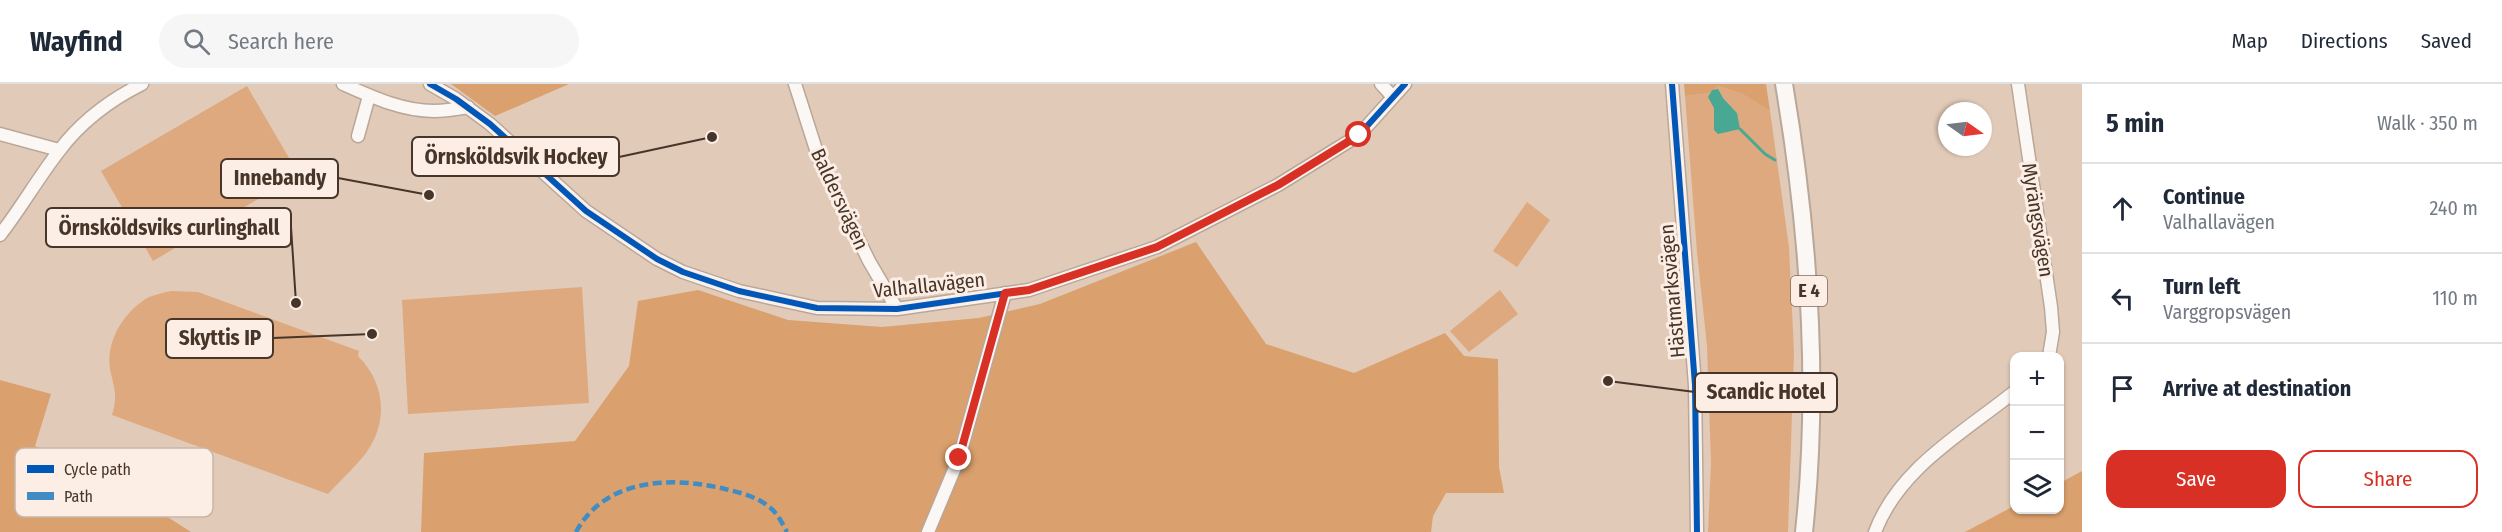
<!DOCTYPE html>
<html lang="en">
<head>
<meta charset="utf-8">
<style>
	:root { --surface:#fff; --page:#f6f6f7; --text:#1f2937; --muted:#747a83; --line:#e0e1e3; --accent:#d93025 }
	body { margin:0; font-family:"Fira Sans Condensed",sans-serif; background:var(--page); color:var(--text) }
	.controls { position:absolute; right:18px; bottom:18px; display:grid; overflow:hidden; border-radius:12px; box-shadow:0 2px 4px #0004 }
	.controls button { width:54px; height:54px; display:grid; place-items:center; padding:0; border:0; border-bottom:2px solid var(--line); background:var(--surface); color:var(--text); font:30px sans-serif }
	.compass { position:absolute; left:1938px; top:18px; width:54px; height:54px; border-radius:50%; background:var(--surface); box-shadow:0 2px 4px #0004; rotate:104deg }
	.stop { position:absolute; width:18px; height:18px; margin:-14px; border:4px solid #d93025; border-radius:50%; background:#fff }
	.stop.end { background:#d93025; border-color:#fff; box-shadow:0 2px 6px #0008 }
	.list { margin:0; padding:0; list-style:none }
	h2 { display:flex; justify-content:space-between; align-items:center; height:78px; margin:0; padding:0 24px; font-size:26px }
	h2 small { font-size:20px; font-weight:400; color:var(--muted) }
	.list li { display:grid; grid-template-columns:39px 1fr auto; gap:18px; align-items:center; box-sizing:border-box; height:90px; padding:0 24px; border-top:2px solid var(--line) }
	.list b { display:block; font-size:22px; white-space:nowrap }
	.list p { margin:0; font-size:20px; white-space:nowrap; color:var(--muted) }
	.list em { font-size:20px; font-style:normal; color:var(--muted) }
	.actions { display:flex; gap:12px; padding:18px 24px }
	.actions a { flex:1; padding:14px 0; border:2px solid var(--accent); border-radius:18px; text-align:center; font-size:21px; color:var(--accent) }
	.actions .main { background:var(--accent); color:#fff }
	.icon { flex:none; width:33px; height:33px; fill:none; stroke:currentColor; stroke-width:2; stroke-linecap:round; stroke-linejoin:round }
	.map { position:relative; flex:none; width:2082px; height:448px; overflow:hidden }
	header { display:flex; align-items:center; gap:36px; box-sizing:border-box; height:84px; padding:0 30px; background:var(--surface); border-bottom:2px solid var(--line) }
	header strong { font-size:28px }
	nav { display:flex; gap:33px; margin-inline-start:auto; font-size:21px }
	.search { width:420px; height:54px; background:var(--page); display:flex; align-items:center; gap:15px; box-sizing:border-box; padding:0 21px; border-radius:33px; color:var(--muted); font-size:22px }
	main { display:flex }
	aside { flex:1; background:var(--surface) }
	.map>svg:first-child { display:block }
	.green { fill:#dea97e; fill-rule:evenodd }
	.forest { fill:#daa06d }
	.water { fill:#49a894 }
	.lines { fill:none; stroke-linecap:round; stroke-linejoin:round }
	.stream { stroke:#49a894; stroke-width:3 }
	.minor-casing { stroke:#b9a799; stroke-width:15 }
	.highway-casing { stroke:#b9a799; stroke-width:20 }
	.minor { stroke:#faf7f4; stroke-width:12 }
	.highway { stroke:#faf7f4; stroke-width:16 }
	.quiet { stroke:#418cc2; stroke-width:4.5; stroke-dasharray:9 4.5; stroke-linecap:butt }
	.cycleway-casing { stroke:#fceee5; stroke-width:10 }
	.cycleway { stroke:#0057b8; stroke-width:6 }
	.route { stroke:#d93025; stroke-width:8 }
	.labels { text-anchor:middle; stroke-width:6; stroke-linejoin:round; paint-order:stroke }
	.shield { fill:#fceee5; stroke:#7d6c61; stroke-width:1.5 }
	.shield-label { font-size:18px; font-weight:bold; fill:#463528 }
	.street-label { font-size:20px; fill:#463528; stroke:#fceee5 }
	.key { fill:#fceee5; stroke:#c5b6ac; stroke-width:1.5 }
	.key-label { font-size:16px; fill:#463528 }
	.leader { fill:none; stroke:#463528; stroke-width:2 }
	.callout-dot { fill:#463528; stroke:#fceee5; stroke-width:2 }
	.callout { fill:#fceee5; stroke:#463528; stroke-width:2 }
	.callout-label { font-size:21px; text-anchor:middle; font-weight:bold; fill:#463528 }
</style>
</head>
<body>
<header>
<strong>Wayfind</strong>
<div class="search"><svg class="icon" aria-label="search" viewBox="0 0 24 24"><circle cx="10" cy="10" r="6"/><path d="M15 15l6 6"/></svg>Search here</div>
<nav><a>Map</a><a>Directions</a><a>Saved</a></nav>
</header>
<main>
<div class="map">
<svg width="2082" height="448" viewBox="0 0 2082 448">
	<rect width="100%" height="100%" fill="#e1cab8"/>
	<!-- green -->
	<path class="green" d="M 247,2 L 299,91 L 153,177 L 101,87 Z
		M 1718,2 L 1741,9 L 1770,27 L 1789,163 L 1794,269 L 1788,448 L 1708,448 L 1711,379 L 1707,262 L 1697,168 L 1685,12 L 1709,9 ZM 1723,14 L 1737,29 L 1714,46 L 1714,24 Z
		M 1527,118 L 1550,136 L 1517,183 L 1493,167 Z
		M 582,203 L 589,319 L 408,330 L 402,216 Z
		M 1500,206 L 1518,230 L 1469,268 L 1450,247 Z
		M 171,207 L 198,208 L 359,267 L 358,272 C 385,299 389,337 366,369 C 355,383 341,396 328,410 L 112,331 C 118,311 114,304 110,285 C 106,258 122,231 144,216 C 151,211 163,209 171,207 Z"/>
	<!-- forest -->
	<path class="forest" d="M 451,0 L 569,0 L 495,32 Z
		M 1684,0 L 1766,0 L 1770,27 L 1741,9 L 1718,2 L 1709,9 L 1685,12 Z
		M 1196,158 L 1266,260 L 1354,289 L 1445,249 L 1464,272 L 1498,275 L 1499,383 L 1504,409 L 1446,409 L 1433,432 L 1431,448 L 421,448 L 424,369 L 575,357 L 629,282 L 638,217 L 698,206 L 788,236 L 882,243 L 979,234 L 1040,220 Z
		M 0,296 L 51,310 L 35,362 L 130,409 L 191,448 L 0,448 Z
		M 2082,387 L 2082,448 L 1965,448 L 2014,422 L 2014,426 L 2060,426 L 2060,399 Z"/>
	<!-- water -->
	<path class="water" d="M 1718,5 L 1723,14 L 1737,29 L 1740,45 L 1718,50 L 1714,46 L 1714,24 L 1708,13 L 1712,6 Z"/>
	<g class="lines">
		<!-- stream -->
		<path class="stream" d="M 1740,45 L 1765,70 L 1775,76"/>
		<!-- minor casing -->
		<g class="minor-casing">
			<path id="minor" d="M 343,0 C 372,13 402,27 434,27 C 445,27 457,25 468,23
				M 430,0 L 456,15 L 490,40 L 586,127 L 657,175 L 683,188 L 739,207 L 817,224 L 897,225 L 1029,206 L 1157,163 L 1278,101 L 1359,51 L 1405,0
				M 795,0 L 819,75 L 869,177 L 897,225
				M 1381,0 L 1393,13
				M 1672,0 L 1695,301 L 1697,448
				M 2018,0 L 2051,223 L 2053,248 L 2049,272
				M 0,50 L 59,66
				M 358,52 L 369,12
				M 0,151 C 21,124 38,94 59,67 C 80,39 110,16 142,0
				M 928,448 L 959,374 L 1005,209
				M 1875,448 C 1899,384 1963,349 2014,308"/>
		</g>
		<!-- highway casing -->
		<g class="highway-casing">
			<path id="highway" d="M 1784,0 C 1809,148 1820,299 1804,448"/>
		</g>
		<!-- minor -->
		<use href="#minor" class="minor"/>
		<!-- highway -->
		<use href="#highway" class="highway"/>
		<!-- quiet -->
		<path class="quiet" d="M 576,448 C 605,394 672,392 725,405 C 739,408 757,413 768,422 C 777,428 782,439 787,448"/>
		<!-- cycleway casing -->
		<g class="cycleway-casing">
			<path id="cycleway" d="M 430,0 L 456,15 L 490,40 L 586,127 L 657,175 L 683,188 L 739,207 L 817,224 L 897,225 L 1029,206 L 1157,163 L 1278,101 L 1359,51 L 1405,0
				M 1672,0 L 1695,301 L 1697,448"/>
		</g>
		<!-- cycleway -->
		<use href="#cycleway" class="cycleway"/>
	</g>
	<g class="lines">
		<!-- route -->
		<path class="route" d="M 959,374 L 1005,209 L 1029,206 L 1157,163 L 1278,101 L 1359,51"/>
	</g>
	<g class="labels">
		<!-- shield labels -->
		<rect class="shield" x="1791" y="192" width="36" height="30" rx="4.5"/>
		<g class="shield-label">
			<text x="1809" y="213">E 4</text>
		</g>
		<!-- street labels -->
		<g class="street-label">
			<text transform="translate(840 115) rotate(65)" y="7">Baldersvägen</text>
			<text transform="translate(2038 136) rotate(81)" y="7">Myrängsvägen</text>
			<text transform="translate(929 201) rotate(-6)" y="7">Valhallavägen</text>
			<text transform="translate(1672 207) rotate(-95)" y="7">Hästmarksvägen</text>
		</g>
	</g>
	<!-- legend -->
	<rect x="15" y="364" width="198" height="69" rx="9" class="key"/>
	<rect x="27" y="381" width="27" height="8" fill="#0057b8"/>
	<rect x="27" y="408" width="27" height="8" fill="#418cc2"/>
	<g class="key-label">
		<text x="64" y="391">Cycle path</text>
		<text x="64" y="418">Path</text>
	</g>
	<!-- callouts -->
	<path class="leader" d="M712 53L619 73M429 111L338 94M296 219L291 143M372 250L273 254M1608 297L1695 308"/>
	<g class="callout-dot">
		<circle cx="712" cy="53" r="6"/>
		<circle cx="429" cy="111" r="6"/>
		<circle cx="296" cy="219" r="6"/>
		<circle cx="372" cy="250" r="6"/>
		<circle cx="1608" cy="297" r="6"/>
	</g>
	<g class="callout">
		<rect x="412" y="53" width="207" height="39" rx="6"/>
		<rect x="221" y="75" width="117" height="39" rx="6"/>
		<rect x="46" y="124" width="245" height="39" rx="6"/>
		<rect x="166" y="235" width="107" height="39" rx="6"/>
		<rect x="1695" y="289" width="142" height="39" rx="6"/>
	</g>
	<g class="callout-label">
		<text x="516" y="80">Örnsköldsvik Hockey</text>
		<text x="280" y="101">Innebandy</text>
		<text x="169" y="151">Örnsköldsviks curlinghall</text>
		<text x="220" y="261">Skyttis IP</text>
		<text x="1766" y="315">Scandic Hotel</text>
	</g>
</svg>
<div class="controls">
<button>+</button>
<button>−</button>
<button><svg class="icon" aria-label="layers" viewBox="0 0 24 24"><path d="M12 4l9 5-9 5-9-5zM3 14l9 5 9-5"/></svg></button>
</div>
<svg class="compass" viewBox="-18 -18 36 36"><path d="M0-13l5 13h-10z" fill="#e53935"/><path d="M0 13l5-13h-10z" fill="#747a83"/></svg>
<div class="stop" style="left:1359px;top:51px"></div>
<div class="stop end" style="left:959px;top:374px"></div>
</div>
<aside>
<h2>5 min<small>Walk · 350 m</small></h2>
<ul class="list">
<li><svg class="icon" aria-label="ahead" viewBox="0 0 24 24"><path d="M12 20V5M6 11l6-6 6 6"/></svg><div><b>Continue</b><p>Valhallavägen</p></div><em>240 m</em></li>
<li><svg class="icon" aria-label="left" viewBox="0 0 24 24"><path d="M17 20v-9H6M10 6l-5 5 5 5"/></svg><div><b>Turn left</b><p>Varggropsvägen</p></div><em>110 m</em></li>
<li><svg class="icon" aria-label="arrive" viewBox="0 0 24 24"><path d="M6 21V4h12l-3 4 3 4H6"/></svg><div><b>Arrive at destination</b></div></li>
</ul>
<div class="actions"><a class="main">Save</a><a>Share</a></div>
</aside>
</main>
</body>
</html>
